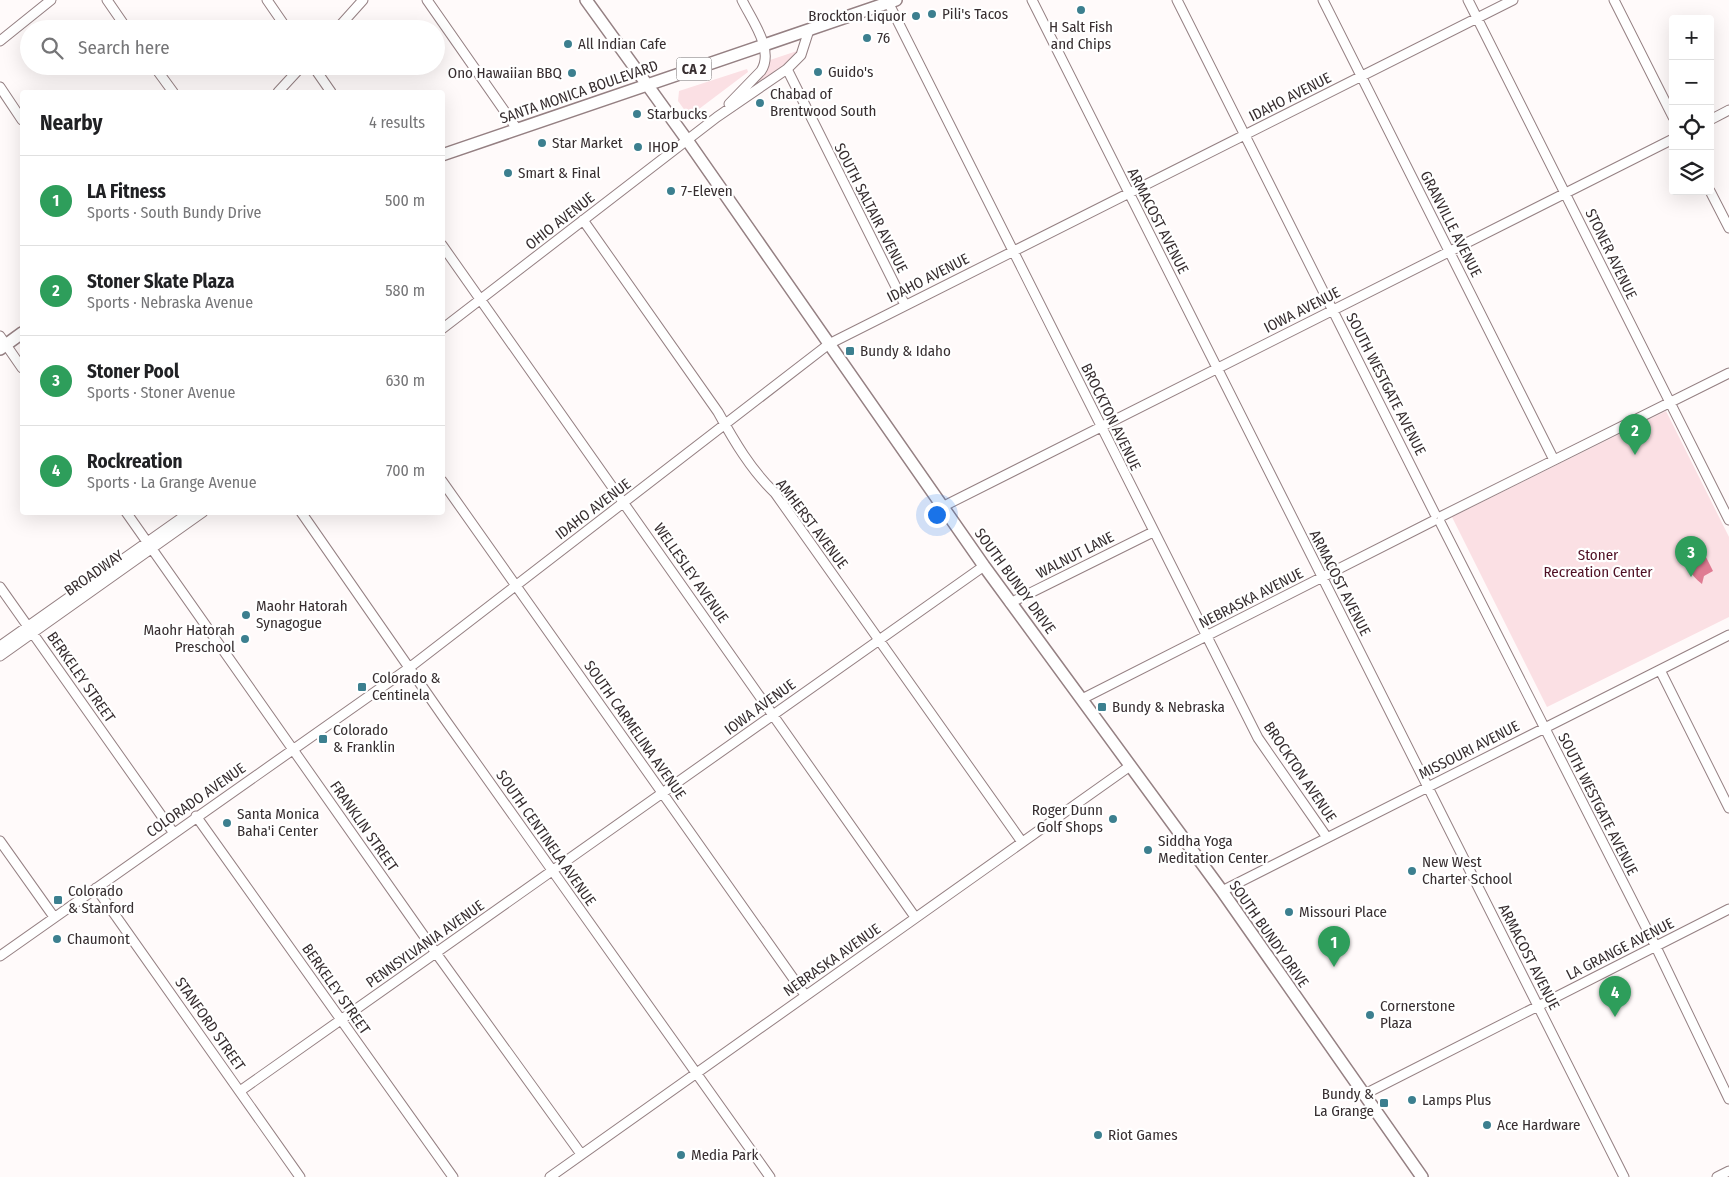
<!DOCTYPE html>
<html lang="en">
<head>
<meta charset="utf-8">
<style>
	:root { --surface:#fff; --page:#f2f2f2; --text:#202124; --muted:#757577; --line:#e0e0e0; --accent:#1a73e8 }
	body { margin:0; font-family:"Fira Sans Condensed",sans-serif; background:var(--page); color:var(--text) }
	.controls { position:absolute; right:15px; top:15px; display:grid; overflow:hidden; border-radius:5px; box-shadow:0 5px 20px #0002 }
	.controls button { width:45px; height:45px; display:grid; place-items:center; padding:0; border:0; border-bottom:1px solid var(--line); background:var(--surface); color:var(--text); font:25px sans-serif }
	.you { position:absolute; left:936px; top:514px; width:18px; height:18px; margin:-12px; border:4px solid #fff; border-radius:50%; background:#1a73e8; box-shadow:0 0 0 8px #1a73e833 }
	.badge { display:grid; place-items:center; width:32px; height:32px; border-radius:50%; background:var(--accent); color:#fff; font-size:16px; font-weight:700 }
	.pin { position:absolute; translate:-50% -41px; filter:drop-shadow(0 1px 2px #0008) }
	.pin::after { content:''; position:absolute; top:26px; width:18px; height:15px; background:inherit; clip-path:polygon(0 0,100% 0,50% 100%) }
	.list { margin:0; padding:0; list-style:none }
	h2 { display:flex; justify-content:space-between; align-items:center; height:65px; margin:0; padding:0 20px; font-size:21px }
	h2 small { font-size:16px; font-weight:400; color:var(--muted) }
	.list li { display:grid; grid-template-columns:32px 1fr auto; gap:15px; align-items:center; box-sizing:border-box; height:90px; padding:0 20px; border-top:1px solid var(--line) }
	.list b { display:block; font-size:19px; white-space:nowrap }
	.list p { margin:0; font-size:16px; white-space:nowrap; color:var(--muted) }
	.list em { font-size:16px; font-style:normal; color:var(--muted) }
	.icon { flex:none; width:28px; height:28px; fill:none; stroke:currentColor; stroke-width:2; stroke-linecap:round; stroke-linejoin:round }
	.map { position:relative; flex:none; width:1729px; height:1177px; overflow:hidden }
	.search { position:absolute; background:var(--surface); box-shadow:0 5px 20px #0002; left:20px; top:20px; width:425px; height:55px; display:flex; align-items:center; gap:12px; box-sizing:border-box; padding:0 18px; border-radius:28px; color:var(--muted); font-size:19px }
	.panel { position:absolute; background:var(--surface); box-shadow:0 5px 20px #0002; left:20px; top:90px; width:425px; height:425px; border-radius:5px }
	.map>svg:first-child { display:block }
	.green { fill:#fbe0e4 }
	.water { fill:#df7b92 }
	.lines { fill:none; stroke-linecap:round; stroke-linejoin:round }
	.minor-casing { stroke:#958083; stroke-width:11 }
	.major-casing { stroke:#958083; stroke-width:14 }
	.minor { stroke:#fff; stroke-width:9 }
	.major { stroke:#fff; stroke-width:11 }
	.poi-dot { fill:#3c7f8f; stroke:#fff; stroke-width:2 }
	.labels { text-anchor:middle; stroke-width:4.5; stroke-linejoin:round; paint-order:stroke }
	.shield { fill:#fff; stroke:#736d6e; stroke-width:1 }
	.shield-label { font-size:14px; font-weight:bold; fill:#372e30 }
	.poi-label { font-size:15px; fill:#372e30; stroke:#fff; text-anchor:start }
	.street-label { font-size:15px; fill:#372e30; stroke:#fff }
	.park-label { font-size:15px; fill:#4f1024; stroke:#fff }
</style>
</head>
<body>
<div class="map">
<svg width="1729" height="1177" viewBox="0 0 1729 1177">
	<rect width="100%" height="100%" fill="#fffafa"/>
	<!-- green -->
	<path class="green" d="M 800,50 L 789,62 L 746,92 L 767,67 L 770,60 Z
		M 747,69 L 748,72 L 695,112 L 686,112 L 678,101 L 679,91 Z
		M 1666,411 L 1729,537 L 1729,617 L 1547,707 L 1452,517 Z"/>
	<!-- water -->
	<path class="water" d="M 1701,547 L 1713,571 L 1704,576 L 1702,584 C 1690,575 1684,564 1684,549 L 1692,551 Z"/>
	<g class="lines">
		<!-- minor casing -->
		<g class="minor-casing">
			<path id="minor" d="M 107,0 L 127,29
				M 267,0 L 287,29
				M 427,0 L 517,129
				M 887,0 L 1258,738 L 1326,836
				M 1032,0 L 1624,1177
				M 1177,0 L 1435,514
				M 1323,0 L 1554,460
				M 1468,0 L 1729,520
				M 1614,0 L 1673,117
				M 337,29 L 363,0
				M 0,41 L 51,0
				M 154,66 L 173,92
				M 313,66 L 331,92
				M 787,69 L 905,305
				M 0,87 L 22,120
				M 278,92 L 302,66
				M 729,104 L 761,71 C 775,50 751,19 742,0
				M 1710,120 L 1729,110
				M 1710,191 L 1729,228
				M 583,220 L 718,412 C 734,441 751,470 775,493 L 1022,842
				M 442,245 L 915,917
				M 442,329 L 717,117 L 787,69 L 801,55 L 809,30
				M 0,336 L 22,368
				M 442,481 L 805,995
				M 944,506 L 1673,139
				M 126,512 L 436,953 L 581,1154
				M 301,512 L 444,718 L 770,1177
				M 1442,516 L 1729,373
				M 1440,522 L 1656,947 L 1729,1099
				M 0,587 L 173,832
				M 1010,603 L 1153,532
				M 0,646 L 190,512
				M 0,656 L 203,512
				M 1660,670 L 1729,808
				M 1082,699 L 1433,521
				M 196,816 L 453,1177
				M 0,841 L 54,917
				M 96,888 L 300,1177
				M 1222,891 L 1729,635
				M 0,956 L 409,668 L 829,344 L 1513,0
				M 240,1091 L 984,566
				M 1363,1095 L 1729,909
				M 550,1177 L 1130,766
				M 1717,1177 L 1729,1171"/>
		</g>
		<!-- major casing -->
		<g class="major-casing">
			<path id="major" d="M 586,0 L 687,140 L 984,566 L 1222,891 L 1422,1177
				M 442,155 L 896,0
				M 0,349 L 22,333"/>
		</g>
		<!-- minor -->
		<use href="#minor" class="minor"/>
		<!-- major -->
		<use href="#major" class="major"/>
	</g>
	<!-- markers -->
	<g class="poi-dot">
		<circle cx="1081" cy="10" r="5"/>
		<circle cx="932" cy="14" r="5"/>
		<circle cx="916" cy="16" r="5"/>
		<circle cx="867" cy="38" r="5"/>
		<circle cx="568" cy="44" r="5"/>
		<circle cx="818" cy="72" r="5"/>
		<circle cx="572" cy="73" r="5"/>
		<circle cx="760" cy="103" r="5"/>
		<circle cx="637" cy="114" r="5"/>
		<circle cx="542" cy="143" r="5"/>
		<circle cx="638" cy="147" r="5"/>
		<circle cx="508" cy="173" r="5"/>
		<circle cx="671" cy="191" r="5"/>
		<rect x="845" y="346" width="10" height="10" rx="2.5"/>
		<circle cx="246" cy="615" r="5"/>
		<circle cx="245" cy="639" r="5"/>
		<rect x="357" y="682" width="10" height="10" rx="2.5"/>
		<rect x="1097" y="702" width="10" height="10" rx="2.5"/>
		<rect x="318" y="734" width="10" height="10" rx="2.5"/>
		<circle cx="1113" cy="819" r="5"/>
		<circle cx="227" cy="823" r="5"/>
		<circle cx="1148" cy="850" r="5"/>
		<circle cx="1412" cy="871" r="5"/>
		<rect x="53" y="895" width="10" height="10" rx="2.5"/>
		<circle cx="1289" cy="912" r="5"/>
		<circle cx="57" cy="939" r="5"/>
		<circle cx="1370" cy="1015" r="5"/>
		<circle cx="1412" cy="1100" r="5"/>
		<rect x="1379" y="1098" width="10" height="10" rx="2.5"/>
		<circle cx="1487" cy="1125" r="5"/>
		<circle cx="1098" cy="1135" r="5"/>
		<circle cx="681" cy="1155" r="5"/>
	</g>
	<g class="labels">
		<!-- shield labels -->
		<rect class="shield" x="676.5" y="57.5" width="35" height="23" rx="4"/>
		<g class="shield-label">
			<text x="694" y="74">CA 2</text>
		</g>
		<!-- poi labels -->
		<g class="poi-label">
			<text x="942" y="19">Pili's Tacos</text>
			<text x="906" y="21" text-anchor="end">Brockton Liquor</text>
			<text x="1081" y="32" text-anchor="middle">H Salt Fish<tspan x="1081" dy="17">and Chips</tspan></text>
			<text x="877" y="43">76</text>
			<text x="578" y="49">All Indian Cafe</text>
			<text x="828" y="77">Guido's</text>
			<text x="562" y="78" text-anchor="end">Ono Hawaiian BBQ</text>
			<text x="770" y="99">Chabad of<tspan x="770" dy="17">Brentwood South</tspan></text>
			<text x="647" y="119">Starbucks</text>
			<text x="552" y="148">Star Market</text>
			<text x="648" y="152">IHOP</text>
			<text x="518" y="178">Smart &amp; Final</text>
			<text x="681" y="196">7-Eleven</text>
			<text x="860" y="356">Bundy &amp; Idaho</text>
			<text x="256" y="611">Maohr Hatorah<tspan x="256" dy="17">Synagogue</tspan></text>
			<text x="235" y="635" text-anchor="end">Maohr Hatorah<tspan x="235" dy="17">Preschool</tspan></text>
			<text x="372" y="683">Colorado &amp;<tspan x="372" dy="17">Centinela</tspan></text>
			<text x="1112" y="712">Bundy &amp; Nebraska</text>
			<text x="333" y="735">Colorado<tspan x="333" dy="17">&amp; Franklin</tspan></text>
			<text x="1103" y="815" text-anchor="end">Roger Dunn<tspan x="1103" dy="17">Golf Shops</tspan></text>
			<text x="237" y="819">Santa Monica<tspan x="237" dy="17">Baha'i Center</tspan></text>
			<text x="1158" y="846">Siddha Yoga<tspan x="1158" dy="17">Meditation Center</tspan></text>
			<text x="1422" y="867">New West<tspan x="1422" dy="17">Charter School</tspan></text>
			<text x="68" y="896">Colorado<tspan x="68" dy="17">&amp; Stanford</tspan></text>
			<text x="1299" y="917">Missouri Place</text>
			<text x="67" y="944">Chaumont</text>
			<text x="1380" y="1011">Cornerstone<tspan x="1380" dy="17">Plaza</tspan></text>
			<text x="1374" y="1099" text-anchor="end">Bundy &amp;<tspan x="1374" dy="17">La Grange</tspan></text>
			<text x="1422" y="1105">Lamps Plus</text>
			<text x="1497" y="1130">Ace Hardware</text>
			<text x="1108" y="1140">Riot Games</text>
			<text x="691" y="1160">Media Park</text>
		</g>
		<!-- street labels -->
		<g class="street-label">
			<text transform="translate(579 92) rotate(-19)" y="5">SANTA MONICA BOULEVARD</text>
			<text transform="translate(1290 97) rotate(-27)" y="5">IDAHO AVENUE</text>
			<text transform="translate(871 208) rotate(63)" y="5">SOUTH SALTAIR AVENUE</text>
			<text transform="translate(560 221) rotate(-38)" y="5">OHIO AVENUE</text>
			<text transform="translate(1158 221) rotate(63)" y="5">ARMACOST AVENUE</text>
			<text transform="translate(1451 224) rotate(63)" y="5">GRANVILLE AVENUE</text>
			<text transform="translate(1611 254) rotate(64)" y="5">STONER AVENUE</text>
			<text transform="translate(928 278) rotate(-27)" y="5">IDAHO AVENUE</text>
			<text transform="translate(1302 310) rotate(-27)" y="5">IOWA AVENUE</text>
			<text transform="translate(1386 384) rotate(63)" y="5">SOUTH WESTGATE AVENUE</text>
			<text transform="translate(1111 417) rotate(64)" y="5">BROCKTON AVENUE</text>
			<text transform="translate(593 509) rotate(-37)" y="5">IDAHO AVENUE</text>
			<text transform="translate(812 524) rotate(53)" y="5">AMHERST AVENUE</text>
			<text transform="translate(1075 555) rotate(-27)" y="5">WALNUT LANE</text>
			<text transform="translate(94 573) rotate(-35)" y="5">BROADWAY</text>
			<text transform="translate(691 573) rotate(55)" y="5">WELLESLEY AVENUE</text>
			<text transform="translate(1015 581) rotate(54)" y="5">SOUTH BUNDY DRIVE</text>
			<text transform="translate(1340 583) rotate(63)" y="5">ARMACOST AVENUE</text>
			<text transform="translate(1251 598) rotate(-27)" y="5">NEBRASKA AVENUE</text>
			<text transform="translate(81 677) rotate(55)" y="5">BERKELEY STREET</text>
			<text transform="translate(760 707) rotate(-36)" y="5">IOWA AVENUE</text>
			<text transform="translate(635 730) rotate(55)" y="5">SOUTH CARMELINA AVENUE</text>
			<text transform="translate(1469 750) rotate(-27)" y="5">MISSOURI AVENUE</text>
			<text transform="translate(1300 772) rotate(56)" y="5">BROCKTON AVENUE</text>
			<text transform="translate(196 800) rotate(-35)" y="5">COLORADO AVENUE</text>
			<text transform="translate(1598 804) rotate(63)" y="5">SOUTH WESTGATE AVENUE</text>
			<text transform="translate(364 826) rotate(55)" y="5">FRANKLIN STREET</text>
			<text transform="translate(546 838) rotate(55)" y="5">SOUTH CENTINELA AVENUE</text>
			<text transform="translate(1269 934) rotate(55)" y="5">SOUTH BUNDY DRIVE</text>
			<text transform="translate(425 944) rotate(-35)" y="5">PENNSYLVANIA AVENUE</text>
			<text transform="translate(1620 949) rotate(-27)" y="5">LA GRANGE AVENUE</text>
			<text transform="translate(1529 957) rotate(63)" y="5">ARMACOST AVENUE</text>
			<text transform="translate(832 960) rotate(-35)" y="5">NEBRASKA AVENUE</text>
			<text transform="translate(336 989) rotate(55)" y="5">BERKELEY STREET</text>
			<text transform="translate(210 1024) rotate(55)" y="5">STANFORD STREET</text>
		</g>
		<!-- park labels -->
		<g class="park-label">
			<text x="1598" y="560">Stoner<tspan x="1598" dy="17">Recreation Center</tspan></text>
		</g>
	</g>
</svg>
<div class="controls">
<button>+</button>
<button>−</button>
<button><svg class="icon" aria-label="locate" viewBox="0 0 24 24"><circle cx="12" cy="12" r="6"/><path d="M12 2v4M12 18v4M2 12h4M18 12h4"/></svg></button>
<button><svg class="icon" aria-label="layers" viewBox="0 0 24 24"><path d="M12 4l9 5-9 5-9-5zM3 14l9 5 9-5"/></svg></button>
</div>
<div class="you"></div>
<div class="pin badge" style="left:1334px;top:967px;background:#2e9e5b">1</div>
<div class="pin badge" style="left:1635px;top:455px;background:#2e9e5b">2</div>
<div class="pin badge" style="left:1691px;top:577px;background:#2e9e5b">3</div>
<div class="pin badge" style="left:1615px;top:1017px;background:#2e9e5b">4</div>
<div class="search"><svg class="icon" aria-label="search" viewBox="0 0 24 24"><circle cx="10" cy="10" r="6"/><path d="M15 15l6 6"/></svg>Search here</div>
<section class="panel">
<h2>Nearby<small>4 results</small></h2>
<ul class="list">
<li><span class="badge" style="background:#2e9e5b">1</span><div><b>LA Fitness</b><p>Sports · South Bundy Drive</p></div><em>500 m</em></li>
<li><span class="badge" style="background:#2e9e5b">2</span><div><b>Stoner Skate Plaza</b><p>Sports · Nebraska Avenue</p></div><em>580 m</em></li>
<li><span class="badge" style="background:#2e9e5b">3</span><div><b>Stoner Pool</b><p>Sports · Stoner Avenue</p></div><em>630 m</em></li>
<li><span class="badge" style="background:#2e9e5b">4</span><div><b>Rockreation</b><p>Sports · La Grange Avenue</p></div><em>700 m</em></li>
</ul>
</section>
</div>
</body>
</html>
